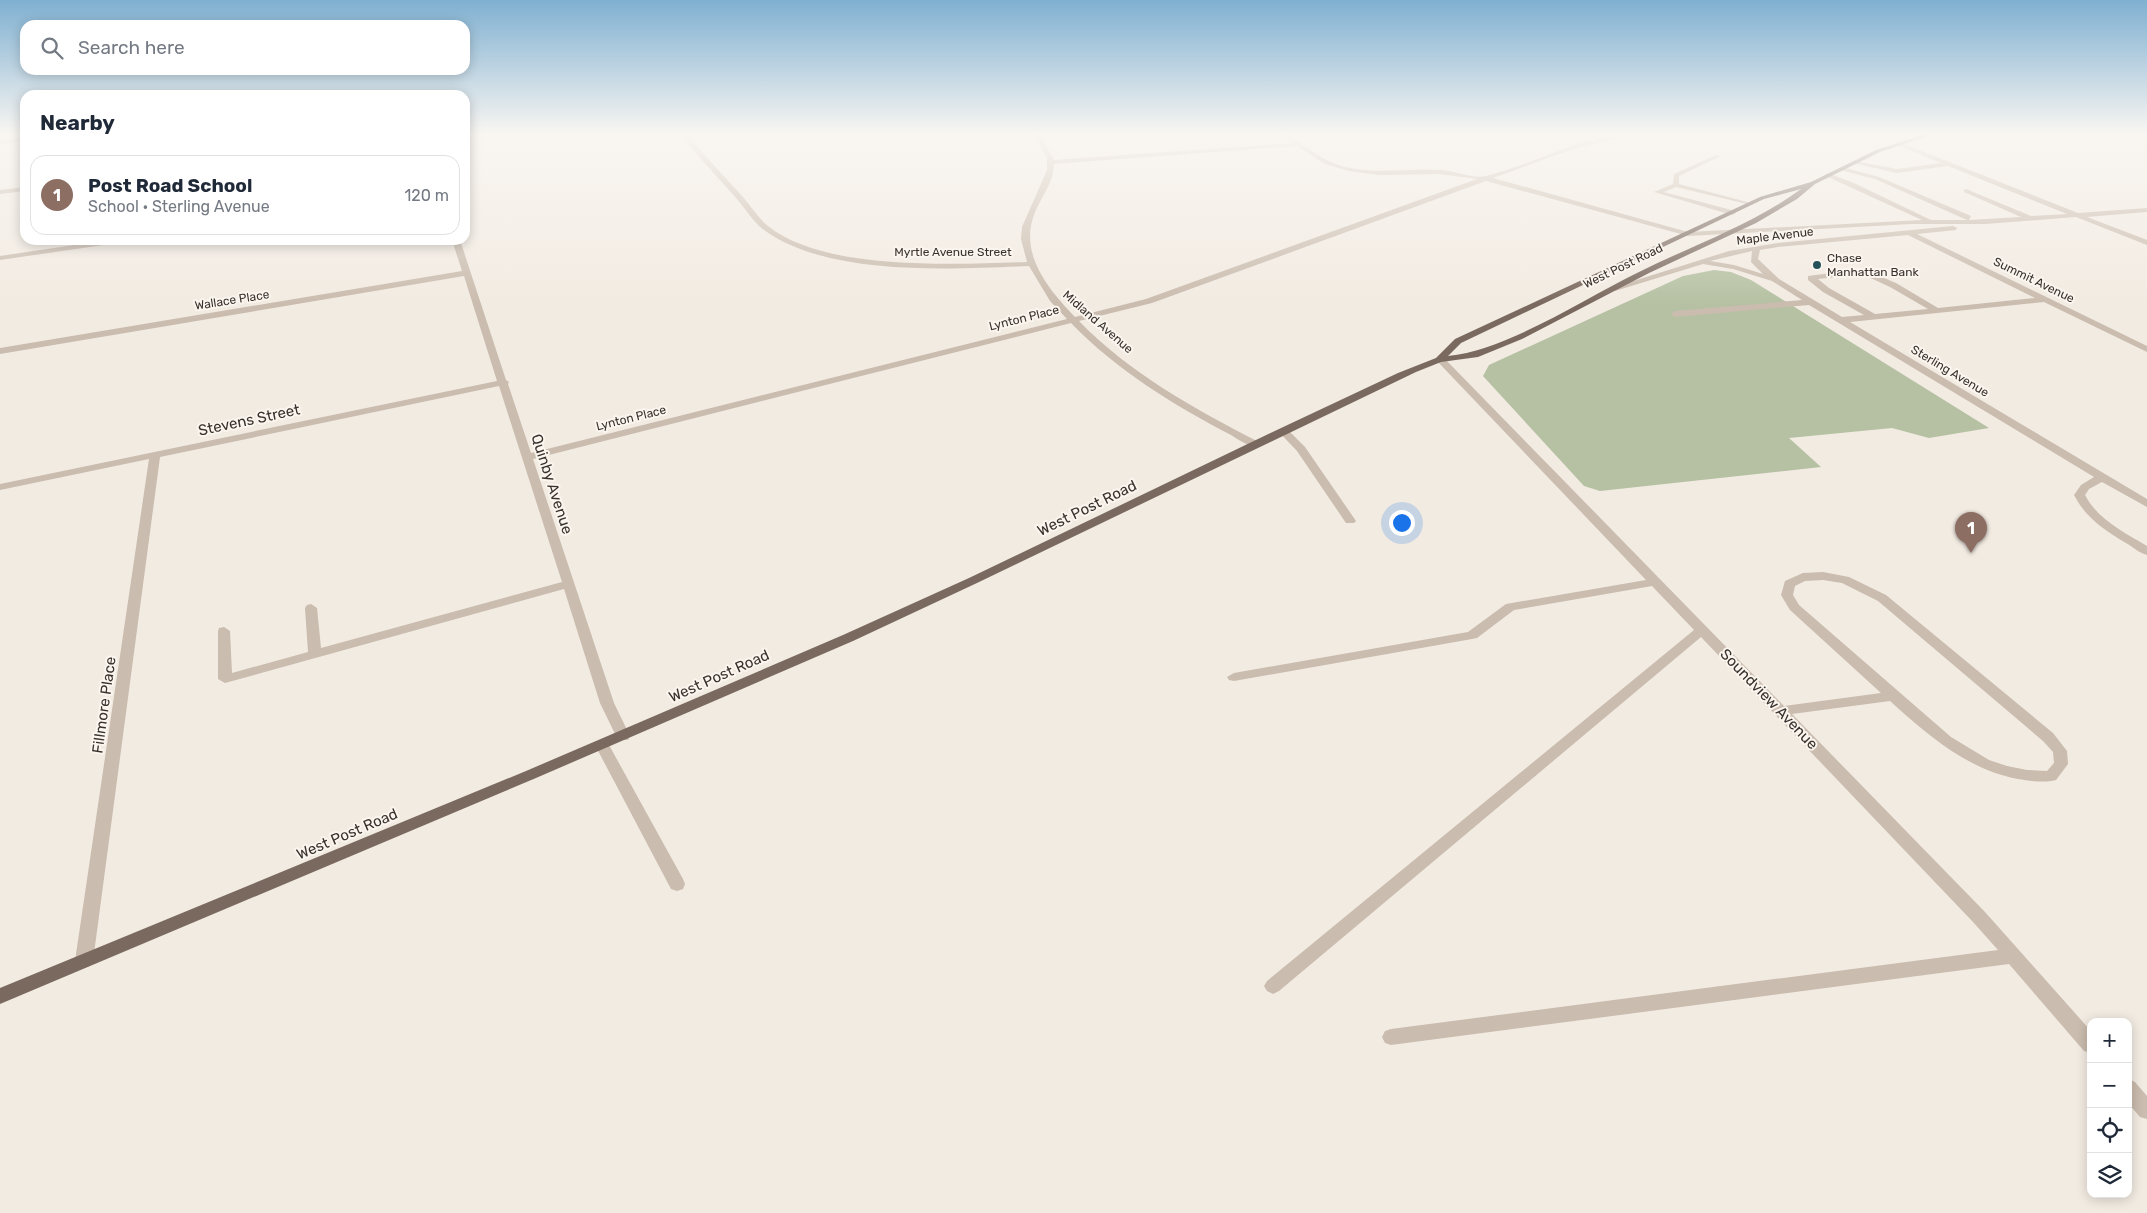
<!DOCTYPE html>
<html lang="en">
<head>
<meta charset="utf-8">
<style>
	:root { --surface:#fff; --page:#f2f2f3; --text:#1f2937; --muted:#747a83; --line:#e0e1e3; --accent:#245258 }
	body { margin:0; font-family:Rubik,sans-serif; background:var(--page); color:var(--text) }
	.controls { position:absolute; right:15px; bottom:15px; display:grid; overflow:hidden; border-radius:10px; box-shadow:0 2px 12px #0003 }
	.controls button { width:45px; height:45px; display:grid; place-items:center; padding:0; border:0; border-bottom:1px solid var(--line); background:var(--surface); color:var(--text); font:25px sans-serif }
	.you { position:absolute; left:1401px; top:522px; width:18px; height:18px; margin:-12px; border:4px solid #fff; border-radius:50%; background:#1a73e8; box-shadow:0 0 0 8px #1a73e833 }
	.badge { display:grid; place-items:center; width:32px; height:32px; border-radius:50%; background:var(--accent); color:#fff; font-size:16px; font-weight:700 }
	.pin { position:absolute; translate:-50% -41px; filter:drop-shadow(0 1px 2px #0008) }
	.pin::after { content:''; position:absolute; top:26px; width:18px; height:15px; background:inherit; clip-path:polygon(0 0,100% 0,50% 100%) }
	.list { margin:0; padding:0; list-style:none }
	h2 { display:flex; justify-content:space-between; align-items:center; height:65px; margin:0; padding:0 20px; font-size:21px }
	h2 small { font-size:16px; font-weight:400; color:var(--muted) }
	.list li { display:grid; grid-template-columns:32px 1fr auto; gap:15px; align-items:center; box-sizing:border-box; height:80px; margin:0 10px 10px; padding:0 10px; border:1px solid var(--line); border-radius:15px }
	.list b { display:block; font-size:19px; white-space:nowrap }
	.list p { margin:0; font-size:16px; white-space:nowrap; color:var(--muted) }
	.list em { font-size:16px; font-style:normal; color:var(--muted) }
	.icon { flex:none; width:28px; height:28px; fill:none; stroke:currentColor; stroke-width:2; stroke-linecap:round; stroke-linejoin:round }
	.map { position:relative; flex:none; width:2147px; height:1213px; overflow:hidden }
	.search { position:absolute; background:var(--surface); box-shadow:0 2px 12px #0003; left:20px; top:20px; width:450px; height:55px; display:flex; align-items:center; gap:12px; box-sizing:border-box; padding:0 18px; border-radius:15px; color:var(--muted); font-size:19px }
	.panel { position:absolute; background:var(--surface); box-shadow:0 2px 12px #0003; left:20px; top:90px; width:450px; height:155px; border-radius:15px }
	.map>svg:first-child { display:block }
	.green { fill:#b5c1a2 }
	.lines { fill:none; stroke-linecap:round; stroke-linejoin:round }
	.minor { fill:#cabcae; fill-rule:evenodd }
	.major { fill:#7a695e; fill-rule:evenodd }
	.poi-dot { fill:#245258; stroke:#faf5ee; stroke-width:2 }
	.labels { text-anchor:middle; stroke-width:4; stroke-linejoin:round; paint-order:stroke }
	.far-street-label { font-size:12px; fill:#39312c; stroke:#faf5ee }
	.far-poi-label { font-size:12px; fill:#39312c; stroke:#faf5ee; text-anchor:start }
	.street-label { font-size:15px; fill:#39312c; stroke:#faf5ee }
</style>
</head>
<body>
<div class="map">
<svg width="2147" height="1213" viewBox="0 0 2147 1213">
	<rect width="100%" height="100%" fill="#f2ebe2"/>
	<!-- green -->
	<path class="green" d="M 1714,270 L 1731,272 L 1751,280 L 1989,428 L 1929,438 L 1892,428 L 1789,438 L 1821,467 L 1600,491 L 1584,486 L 1483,376 L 1489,365 L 1683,276 Z"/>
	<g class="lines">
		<!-- minor -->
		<path class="minor" d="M 681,135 L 687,135 C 705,156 724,176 743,197 C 751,206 758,218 768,226 C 825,272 957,264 1027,262 L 1021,239 L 1022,227 L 1047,170 L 1047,158 L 1034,135 L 1040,135 L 1054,160 L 1292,143 L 1281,135 L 1288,135 C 1301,143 1314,154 1329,161 C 1364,178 1405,167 1442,170 C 1455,171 1474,179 1486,176 C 1536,164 1579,135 1632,135 L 1576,148 L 1493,178 L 1688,232 L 1922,220 L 1826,176 L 1826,174 L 1828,173 L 1856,184 L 1931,220 L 1967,220 L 1875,179 L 1840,170 L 1839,169 L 1842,167 L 1879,177 L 1971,216 L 1969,220 L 2021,217 L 1964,192 L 1964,190 L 1966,189 L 2031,216 L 2067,214 L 1948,166 L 1897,173 L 1852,163 L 1855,161 L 1897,169 L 1941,163 L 1897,145 L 1899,142 L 2078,213 L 2147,208 L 2147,212 L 2087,217 L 2147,240 L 2147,245 L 2076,217 L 1985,224 L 1911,224 L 1688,236 L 1486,181 L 1152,303 L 1079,321 C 1128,372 1196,410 1259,442 L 1259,446 C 1250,448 1239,440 1231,435 C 1175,406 1115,369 1071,323 L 533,459 L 614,703 L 630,736 L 628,740 L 618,740 L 600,703 L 564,589 L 225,683 L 218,679 L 218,631 L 219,628 L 224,627 L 230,631 L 232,673 L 308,652 L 305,608 L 307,605 L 311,604 L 317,608 L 321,648 L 562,582 L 499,386 L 160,457 L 93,961 L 90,966 L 84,968 L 78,966 L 75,961 L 149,459 L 0,490 L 0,484 L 497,381 L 464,276 L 0,354 L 0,348 L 462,271 L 452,240 L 460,240 L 506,380 L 509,382 L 508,384 L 531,453 L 1067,319 L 1050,301 L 1029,266 C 951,269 829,277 764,230 C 753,222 745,208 736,198 C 718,177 698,157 681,135 ZM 1297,146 L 1325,164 L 1349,171 L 1379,175 L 1440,174 L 1477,179 L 1146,299 L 1075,317 C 1047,288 1017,251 1036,210 C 1043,194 1054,181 1054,164 Z
			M 25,137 L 25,141 L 0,144 L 0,140 Z
			M 1716,155 L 1721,156 L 1679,176 L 1679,184 L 1751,203 L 1751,205 L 1676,187 L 1664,192 L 1735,211 L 1736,213 L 1732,215 L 1654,192 L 1673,184 L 1674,174 Z
			M 25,187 L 25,191 L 0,194 L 0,190 Z
			M 1953,226 L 1957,228 L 1956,230 L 1917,234 L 2147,346 L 2147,352 L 2044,302 L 1850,322 L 2147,499 L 2147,507 L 2102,482 L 2089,489 L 2085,495 C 2098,520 2124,532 2147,546 L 2147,555 C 2139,553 2133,547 2126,543 C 2104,530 2086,518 2074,495 L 2081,485 L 2094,477 L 1809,305 L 1675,317 L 1671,314 L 1675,311 L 1802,300 L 1772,281 L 1733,269 L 1703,264 L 1615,291 L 1608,289 L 1729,251 L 1778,243 ZM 1908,235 L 2035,298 L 1938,308 L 1896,283 L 1863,269 L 1808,276 L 1808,280 L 1823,292 L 1864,315 L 1842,317 L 1779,279 L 1758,259 L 1760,250 L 1778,247 ZM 1752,251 L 1751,262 L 1763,274 L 1734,265 L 1710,261 ZM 1862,274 L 1890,287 L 1928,309 L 1875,314 L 1829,288 L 1818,279 Z
			M 108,240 L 128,240 L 124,242 L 0,260 L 0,256 Z
			M 1440,356 L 1443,357 L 1784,706 L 1881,693 L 1790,610 L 1781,595 L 1785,581 L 1803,573 L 1823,572 L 1849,577 L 1886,595 L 2053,733 L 2067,751 L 2068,764 L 2056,780 C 2045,783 2030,781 2018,779 C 1966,769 1928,735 1890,701 L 1792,714 L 1985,912 L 2091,1031 L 2091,1053 L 2084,1051 L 2009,964 L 1391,1045 L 1385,1043 L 1382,1037 L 1385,1031 L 1391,1029 L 1998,950 L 1973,922 L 1701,637 L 1279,991 L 1273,994 L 1267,991 L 1264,986 L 1267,981 L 1694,630 L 1652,586 L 1514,610 L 1477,638 L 1472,639 L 1234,681 L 1229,680 L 1227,677 L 1234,673 L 1468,632 L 1506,604 L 1646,580 L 1437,361 L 1435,359 ZM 1823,580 L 1842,583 L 1878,601 L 2043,741 L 2053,752 L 2054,763 L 2047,771 L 2027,770 L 2007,766 L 1989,760 L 1951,737 L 1799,605 L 1793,595 L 1795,586 L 1805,581 Z
			M 1283,428 L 1287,429 L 1305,447 L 1356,521 L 1354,523 L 1346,523 L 1297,451 L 1278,431 Z
			M 602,740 L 607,741 L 609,745 L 683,879 L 685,884 L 683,889 L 677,891 L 671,889 L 595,745 L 597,741 Z
			M 2128,1079 L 2135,1082 L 2147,1096 L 2147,1119 L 2140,1117 L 2128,1103 Z"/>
		<!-- major -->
		<path class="major" d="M 1923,135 L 1931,135 L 1880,152 L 1815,184 L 1797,199 L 1756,223 L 1649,273 L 1522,339 L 1478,357 L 1441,362 L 1416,372 L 977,583 L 853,641 L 536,778 L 0,1004 L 0,988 L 526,771 L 843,635 L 969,578 L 1279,429 L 1398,373 L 1436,358 L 1455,339 L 1760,197 L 1811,182 L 1876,150 ZM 1801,189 C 1752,225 1693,245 1639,272 C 1583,299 1508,350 1448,356 L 1461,343 L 1764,199 Z"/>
	</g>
	<!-- sky -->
	<linearGradient id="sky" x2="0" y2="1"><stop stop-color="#7fb0d1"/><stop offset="0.44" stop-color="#f9f6f2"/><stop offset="1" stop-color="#f9f6f2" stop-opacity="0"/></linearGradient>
	<rect width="2147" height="304" fill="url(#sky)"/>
	<!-- markers -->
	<circle class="poi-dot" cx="1817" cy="265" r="5"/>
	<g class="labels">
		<!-- far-street labels -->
		<g class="far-street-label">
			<text transform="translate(1775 236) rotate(-7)" y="4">Maple Avenue</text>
			<text x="953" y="256">Myrtle Avenue Street</text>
			<text transform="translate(1623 266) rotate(-26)" y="4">West Post Road</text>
			<text transform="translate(2034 280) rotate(26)" y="4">Summit Avenue</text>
			<text transform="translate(232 300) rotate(-9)" y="4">Wallace Place</text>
			<text transform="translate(1024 318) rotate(-14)" y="4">Lynton Place</text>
			<text transform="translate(1098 322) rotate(41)" y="4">Midland Avenue</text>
			<text transform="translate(1950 371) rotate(31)" y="4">Sterling Avenue</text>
			<text transform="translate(631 418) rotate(-14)" y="4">Lynton Place</text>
		</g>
		<!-- far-poi labels -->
		<g class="far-poi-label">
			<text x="1827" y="262">Chase<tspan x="1827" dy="14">Manhattan Bank</tspan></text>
		</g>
		<!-- street labels -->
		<g class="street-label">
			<text transform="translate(249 420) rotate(-12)" y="5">Stevens Street</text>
			<text transform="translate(552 484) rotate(72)" y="5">Quinby Avenue</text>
			<text transform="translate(1087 508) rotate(-26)" y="5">West Post Road</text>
			<text transform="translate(719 676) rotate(-24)" y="5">West Post Road</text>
			<text transform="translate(1769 699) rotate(46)" y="5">Soundview Avenue</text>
			<text transform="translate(104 705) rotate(-82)" y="5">Fillmore Place</text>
			<text transform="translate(347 834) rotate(-23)" y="5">West Post Road</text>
		</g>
	</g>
</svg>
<div class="controls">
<button>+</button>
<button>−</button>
<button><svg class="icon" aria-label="locate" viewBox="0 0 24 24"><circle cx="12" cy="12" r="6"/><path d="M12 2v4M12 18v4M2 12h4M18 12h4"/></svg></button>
<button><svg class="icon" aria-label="layers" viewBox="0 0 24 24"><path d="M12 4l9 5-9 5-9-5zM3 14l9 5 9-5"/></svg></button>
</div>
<div class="you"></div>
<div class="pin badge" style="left:1971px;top:553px;background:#8d6e63">1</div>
<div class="search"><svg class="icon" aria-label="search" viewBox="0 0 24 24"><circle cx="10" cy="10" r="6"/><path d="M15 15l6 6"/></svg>Search here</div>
<section class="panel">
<h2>Nearby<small></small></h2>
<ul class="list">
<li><span class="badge" style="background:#8d6e63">1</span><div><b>Post Road School</b><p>School · Sterling Avenue</p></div><em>120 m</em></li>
</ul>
</section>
</div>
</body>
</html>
